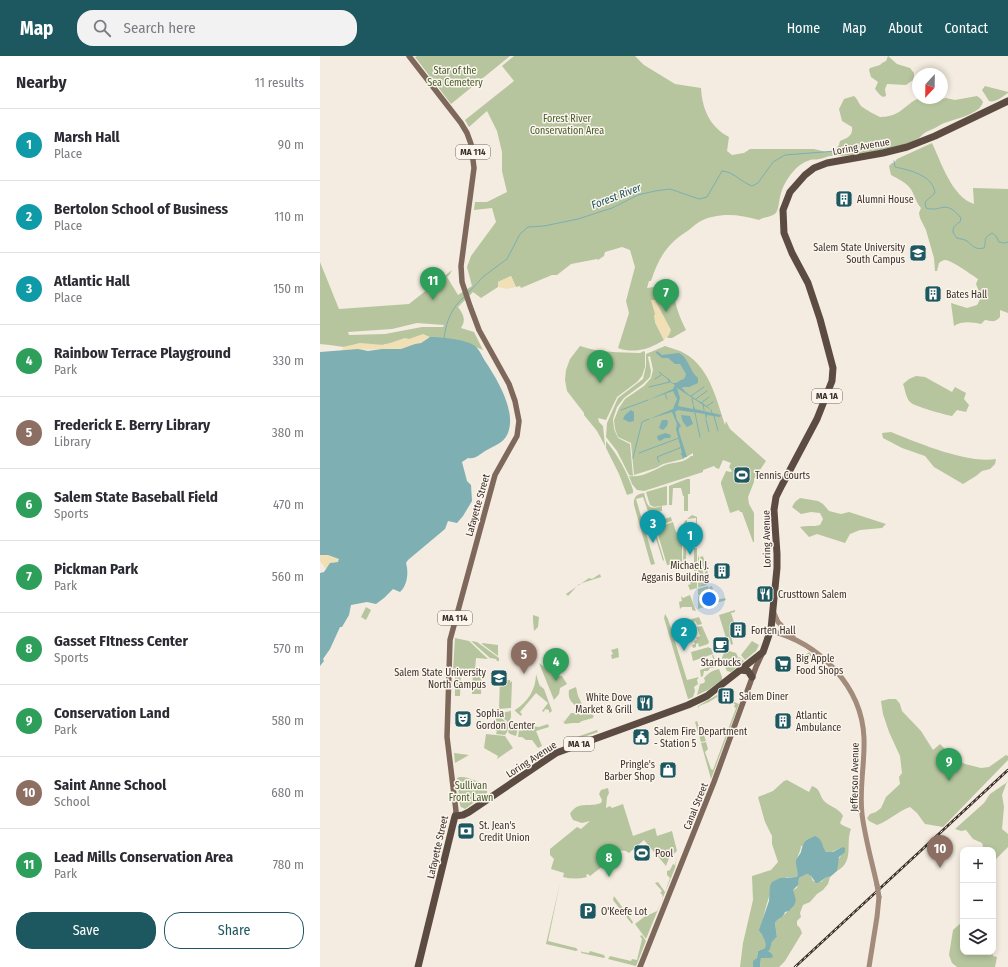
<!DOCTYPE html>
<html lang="en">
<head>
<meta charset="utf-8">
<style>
	:root { --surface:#fff; --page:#f2f2f3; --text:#2b2b33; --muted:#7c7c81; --line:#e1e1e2; --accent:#1d5860 }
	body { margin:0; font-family:"Fira Sans Condensed",sans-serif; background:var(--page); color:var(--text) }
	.controls { position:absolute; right:12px; bottom:12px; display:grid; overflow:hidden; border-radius:8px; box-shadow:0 2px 6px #0003 }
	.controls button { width:36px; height:36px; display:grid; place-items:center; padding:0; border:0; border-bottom:1px solid var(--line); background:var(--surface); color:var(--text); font:20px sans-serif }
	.compass { position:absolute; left:592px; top:12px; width:36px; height:36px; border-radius:50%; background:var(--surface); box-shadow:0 2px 6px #0003; rotate:202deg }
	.you { position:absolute; left:389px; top:543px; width:14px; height:14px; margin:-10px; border:3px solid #fff; border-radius:50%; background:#1a73e8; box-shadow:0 0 0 6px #1a73e833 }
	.badge { display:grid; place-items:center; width:26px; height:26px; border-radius:50%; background:var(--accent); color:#fff; font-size:13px; font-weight:700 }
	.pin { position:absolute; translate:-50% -33px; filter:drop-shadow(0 1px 2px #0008) }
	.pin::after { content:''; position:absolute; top:21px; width:14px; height:12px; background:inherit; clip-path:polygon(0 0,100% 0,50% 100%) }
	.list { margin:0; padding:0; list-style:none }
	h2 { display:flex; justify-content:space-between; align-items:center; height:52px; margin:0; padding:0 16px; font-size:17px }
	h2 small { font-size:13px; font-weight:400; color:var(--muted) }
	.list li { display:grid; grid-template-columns:26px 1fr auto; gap:12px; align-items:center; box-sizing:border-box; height:72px; padding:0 16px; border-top:1px solid var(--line) }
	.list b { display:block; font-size:15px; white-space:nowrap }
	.list p { margin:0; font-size:13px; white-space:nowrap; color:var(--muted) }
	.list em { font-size:13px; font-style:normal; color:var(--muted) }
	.actions { display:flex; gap:8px; padding:12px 16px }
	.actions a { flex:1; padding:9px 0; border:1px solid var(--accent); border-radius:16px; text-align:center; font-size:14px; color:var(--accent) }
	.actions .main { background:var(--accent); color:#fff }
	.icon { flex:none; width:22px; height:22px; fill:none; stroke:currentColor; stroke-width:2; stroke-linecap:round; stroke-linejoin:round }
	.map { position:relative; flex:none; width:688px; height:911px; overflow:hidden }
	header { display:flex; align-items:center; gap:24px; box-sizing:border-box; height:56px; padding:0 20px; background:var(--accent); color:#fff }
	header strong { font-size:19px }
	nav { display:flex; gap:22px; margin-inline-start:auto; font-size:14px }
	.search { width:280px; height:36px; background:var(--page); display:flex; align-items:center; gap:10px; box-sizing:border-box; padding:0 14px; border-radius:16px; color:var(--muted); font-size:15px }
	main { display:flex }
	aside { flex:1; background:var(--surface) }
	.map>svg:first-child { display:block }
	.green { fill:#b6c59e; fill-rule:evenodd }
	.sand { fill:#f1dfb6 }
	.water { fill:#7dafb3 }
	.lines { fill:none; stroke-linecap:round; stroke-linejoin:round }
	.stream { stroke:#7dafb3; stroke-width:1 }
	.secondary { stroke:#a28b7b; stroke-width:5 }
	.primary { stroke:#7e685b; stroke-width:5.5 }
	.highway { stroke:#5c4b41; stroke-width:7 }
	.rail-casing { stroke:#3b302a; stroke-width:2.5 }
	.rail { stroke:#fbf5ed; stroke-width:1; stroke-dasharray:3; stroke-linecap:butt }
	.secondary-bridge { stroke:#a28b7b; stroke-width:5 }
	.labels { text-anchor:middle; stroke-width:3; stroke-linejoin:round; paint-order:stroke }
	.shield { fill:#fbf5ed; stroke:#756b64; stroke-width:1 }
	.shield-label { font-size:9px; font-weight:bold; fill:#3b302a }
	.park-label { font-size:10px; fill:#485b2c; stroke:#fbf5ed }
	.street-label { font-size:10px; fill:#3b302a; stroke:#fbf5ed }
	.poi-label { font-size:10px; fill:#3b302a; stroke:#fbf5ed; text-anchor:start }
	.water-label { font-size:11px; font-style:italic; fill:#1d5860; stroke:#fbf5ed }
</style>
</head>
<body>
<header>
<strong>Map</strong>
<div class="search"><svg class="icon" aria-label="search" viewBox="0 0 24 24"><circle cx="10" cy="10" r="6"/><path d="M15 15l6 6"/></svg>Search here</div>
<nav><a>Home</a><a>Map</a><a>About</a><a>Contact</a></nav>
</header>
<main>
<aside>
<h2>Nearby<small>11 results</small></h2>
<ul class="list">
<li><span class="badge" style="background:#0f9aa8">1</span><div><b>Marsh Hall</b><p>Place</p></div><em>90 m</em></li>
<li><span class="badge" style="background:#0f9aa8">2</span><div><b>Bertolon School of Business</b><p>Place</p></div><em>110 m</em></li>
<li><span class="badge" style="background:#0f9aa8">3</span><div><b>Atlantic Hall</b><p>Place</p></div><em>150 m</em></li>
<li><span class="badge" style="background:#2e9e5b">4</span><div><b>Rainbow Terrace Playground</b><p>Park</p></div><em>330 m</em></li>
<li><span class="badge" style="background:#8d6e63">5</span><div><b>Frederick E. Berry Library</b><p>Library</p></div><em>380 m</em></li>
<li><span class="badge" style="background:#2e9e5b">6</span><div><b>Salem State Baseball Field</b><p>Sports</p></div><em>470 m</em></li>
<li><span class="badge" style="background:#2e9e5b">7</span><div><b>Pickman Park</b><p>Park</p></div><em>560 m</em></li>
<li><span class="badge" style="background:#2e9e5b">8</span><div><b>Gasset FItness Center</b><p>Sports</p></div><em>570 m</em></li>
<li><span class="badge" style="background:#2e9e5b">9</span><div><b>Conservation Land</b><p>Park</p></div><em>580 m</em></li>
<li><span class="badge" style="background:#8d6e63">10</span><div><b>Saint Anne School</b><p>School</p></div><em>680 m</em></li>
<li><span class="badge" style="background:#2e9e5b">11</span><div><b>Lead Mills Conservation Area</b><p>Park</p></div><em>780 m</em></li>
</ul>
<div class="actions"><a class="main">Save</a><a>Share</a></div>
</aside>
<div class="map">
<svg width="688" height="911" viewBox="0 0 688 911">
	<rect width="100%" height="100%" fill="#f4ece0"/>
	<!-- green -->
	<path class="green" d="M 97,0 L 190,0 L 131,48 L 95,1 Z
		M 194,0 L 315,0 L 324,9 L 355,28 L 381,32 C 382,53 390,71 409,81 L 407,95 L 412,99 L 424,97 L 430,93 L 494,93 L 506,96 L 515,94 L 519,89 L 520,85 C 527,82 533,80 532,71 L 522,65 L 519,53 L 524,43 L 534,40 C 538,43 539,50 544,52 C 546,54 558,60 560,61 C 564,61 570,60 573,59 C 586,55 597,34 611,45 L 626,42 L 635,44 L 657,40 L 661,43 L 663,46 C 660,59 633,63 622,68 C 617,71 611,74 606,76 C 603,78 601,80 599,82 C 586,89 570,93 555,96 C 540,99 525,100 510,100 C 507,100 503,103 499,103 C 496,104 493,103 490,104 C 476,108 465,124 461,137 C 459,143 459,150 457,155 C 454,162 444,160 439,164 C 419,158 397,156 379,166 C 374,169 371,173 366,176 C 347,188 338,203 331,225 L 329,225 L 327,232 L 347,229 L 347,236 L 354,236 C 355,250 360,262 366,274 L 352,282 L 348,282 L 336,264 L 335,266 L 344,284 C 330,293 314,298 298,292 L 309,257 L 306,245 L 315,211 L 310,194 L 302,191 L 285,196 L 284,200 L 278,204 L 277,203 L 251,208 L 237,219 L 232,219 L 201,232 L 200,230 L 196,231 L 191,220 L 178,226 L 178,231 L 161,242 L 153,236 L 138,251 C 144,259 146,264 141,272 L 154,276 L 163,294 C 133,282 114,278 82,285 C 68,287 54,292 40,292 C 27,292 13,289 0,288 L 0,206 L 19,253 L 89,248 L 132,214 L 130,218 L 127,221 L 138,239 L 152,230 L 147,211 L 151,200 L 176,166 L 172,152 L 154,154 L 155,146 L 167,146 L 187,136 L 182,115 L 182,96 L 177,75 L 167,55 L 149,71 L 145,64 L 194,25 L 182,10 ZM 97,267 L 124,269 L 123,271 L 102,271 L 65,278 L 29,279 L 28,276 L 72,273 Z
		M 568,0 L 577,8 L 590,12 L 594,17 L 594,20 L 593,24 L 586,29 L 567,28 L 565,33 L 566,40 L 563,41 L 560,39 L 555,33 L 558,26 L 551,21 L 549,14 L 550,12 L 560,9 L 562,7 L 566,5 Z
		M 665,30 L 688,36 L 688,37 C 682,41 675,47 669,45 L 662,34 Z
		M 612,87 C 621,106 632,141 654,148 L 653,132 L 688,133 L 688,257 L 680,254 L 680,261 C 675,267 671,265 665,264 L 661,268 C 652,266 641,265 634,270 L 631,247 L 647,252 L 657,249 C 663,241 659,236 656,228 L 658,223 C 652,219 630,203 625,204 C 623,204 620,206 619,207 L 617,215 L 615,215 L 614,202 L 606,174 L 600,162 L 599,157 L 601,152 C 596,146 595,141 592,135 C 588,127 578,123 571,119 L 569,110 L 572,107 L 574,107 L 577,103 Z
		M 260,290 C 281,297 298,296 320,297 L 324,295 L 325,296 L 325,311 L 322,320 L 317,326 L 297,341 L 286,364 L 278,362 L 279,366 L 283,370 L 285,390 L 277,375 L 264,359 L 264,357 L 247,335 L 245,324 L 246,314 L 250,303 Z
		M 345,290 C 350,292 355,293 360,295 C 389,308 396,342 405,369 L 406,365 L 410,373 L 446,405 L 434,423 L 434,426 L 428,441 L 429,448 L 434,457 L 434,486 L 433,486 L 422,456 L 420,456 L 419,454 L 410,457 L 401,428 L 401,426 L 406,415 L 411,416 L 412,415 L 409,411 L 411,407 L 403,404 L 399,413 L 396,412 L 394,410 L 383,414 L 383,416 L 324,435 L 317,434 L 312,428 L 309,420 C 322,422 334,414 345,409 C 354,406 364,407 371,400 L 373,400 L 373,397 L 363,403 L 343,408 L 336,412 L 314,419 L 311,387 L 298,381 L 295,373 L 294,364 L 299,352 L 305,343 L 324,330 L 331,322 L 333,314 L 330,300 L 328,301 L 331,315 L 330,321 L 323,328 L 304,342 L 297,351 L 293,363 L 294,373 L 298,382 L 310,388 L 313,420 L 309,419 L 297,395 L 286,381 L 287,367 L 298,342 L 323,323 L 326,310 L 326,298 Z
		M 596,320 L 605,321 L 632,336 L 635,331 L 646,337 L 644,343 L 649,349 L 646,356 L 637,354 L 632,360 C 626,359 593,350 590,346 C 586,342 585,333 583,328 L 589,323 Z
		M 571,376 C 598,387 648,408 676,403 L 675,408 L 670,413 L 662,415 L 656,420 L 643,428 L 614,411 L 605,400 L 582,392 L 563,382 L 562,377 Z
		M 286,385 C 298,399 307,416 313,434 L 313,437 L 307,439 L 299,418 L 286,392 Z
		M 367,423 L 370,423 L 370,438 L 368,438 L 368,455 L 364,455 L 364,440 L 363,440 L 361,432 L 353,432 L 352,449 L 349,449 L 349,430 Z
		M 347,430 L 347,449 L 334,451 L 330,449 L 326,436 Z
		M 324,437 C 327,449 328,455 342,450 L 342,455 L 330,458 L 330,461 L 323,441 L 316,443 L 335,508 L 331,509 L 314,449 C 313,441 317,438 324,437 Z
		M 480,442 L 498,445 L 503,448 L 509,455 L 521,458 L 529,456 L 566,468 L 562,472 L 540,474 L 530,478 L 525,487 L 497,478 L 489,481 L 480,471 C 487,469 493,471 500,469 L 503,463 L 500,457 L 491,456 L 481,458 L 472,451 L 475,446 Z
		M 372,459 L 377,461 L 377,491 L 375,491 L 376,462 L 367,463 Z
		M 351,461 L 352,465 L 336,470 L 331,465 L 333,465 L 334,466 Z
		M 366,464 L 367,464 L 366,506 L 363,508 L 364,466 Z
		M 353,466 L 356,476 L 362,477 L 362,508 L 347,509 L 336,472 Z
		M 331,467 L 334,471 L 344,504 L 343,505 Z
		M 374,492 L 377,492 L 377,515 L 374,515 Z
		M 378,499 L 387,529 L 378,531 Z
		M 383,500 L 390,525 L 388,526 L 380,501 Z
		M 374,516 L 377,516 L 377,532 L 370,534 L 368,529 L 371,528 L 367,523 L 374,521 Z
		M 280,518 L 281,521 L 259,528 L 248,540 L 246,538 L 269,522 L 272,523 Z
		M 388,530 L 392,546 L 378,539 L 378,533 Z
		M 392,530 L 396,544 L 405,542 L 406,544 L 394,548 L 389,531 Z
		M 370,539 L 376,555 L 372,554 L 372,551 L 362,551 L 360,553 L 359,546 L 362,545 L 361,540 L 363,542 Z
		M 378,540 L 393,548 L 378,553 Z
		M 46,551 L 51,554 L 46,564 L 41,561 Z
		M 415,554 L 415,556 L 411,557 L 415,569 L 411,579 L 413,588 L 411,589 L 409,581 L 406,582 L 399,559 Z
		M 345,558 L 348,563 L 367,624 L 379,621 L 377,624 L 378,628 L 374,631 L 375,635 L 373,641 L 368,643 L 344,562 Z
		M 213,559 L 219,561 L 218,571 L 214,575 L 213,564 Z
		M 379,561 L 382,568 L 378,569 L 375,565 L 374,566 L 375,572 L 367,574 L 365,565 Z
		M 382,570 L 389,586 L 388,588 L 379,591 L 378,587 L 376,588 L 376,591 L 373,592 L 372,589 L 375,588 L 374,585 L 377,584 L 376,582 L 380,580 L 377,571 Z
		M 135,582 L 149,585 L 168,603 L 156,602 L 155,614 L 133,614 Z
		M 151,585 L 157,586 L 179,602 L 179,605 L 177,605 L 176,603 L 170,602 Z
		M 432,585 L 439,589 L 436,595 L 425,604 L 421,599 Z
		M 162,587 L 178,589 L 178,600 L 162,588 Z
		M 389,591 L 389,592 L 391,592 L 393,598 L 373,605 L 371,596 Z
		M 298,592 L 299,601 L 292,603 L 291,599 L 293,598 L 291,594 Z
		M 409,595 L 416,597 L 418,601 L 413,607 L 405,610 L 402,602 L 404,597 Z
		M 489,596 L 492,599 L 483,607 L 479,601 L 481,603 Z
		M 392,599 L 393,599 C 395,603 398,608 394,612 L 390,612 L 388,615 L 384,615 L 383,620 L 381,621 L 380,614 L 395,609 Z
		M 419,601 L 424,605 L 411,616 L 407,615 L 405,611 L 414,608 Z
		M 219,607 L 237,620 L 242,620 L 247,628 L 240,632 L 239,638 L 234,644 Z
		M 399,613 L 402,621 L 402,624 L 388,634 L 377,639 L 380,628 L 384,627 L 385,625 L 384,622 C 388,617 393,614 399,613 Z
		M 135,616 L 141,616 L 140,640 L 135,640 Z
		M 153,616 L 162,616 L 161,638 L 152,638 Z
		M 216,618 L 219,628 L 220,629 L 219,629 L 224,633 L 232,655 L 229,657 L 229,654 L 225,653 L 224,656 L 222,655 L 228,647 L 216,637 L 200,656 L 202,658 L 201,660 L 195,655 L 195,654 C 208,646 216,633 216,618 Z
		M 180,624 L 183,624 L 184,627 L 184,624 L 187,624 L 187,627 L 187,624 L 190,624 L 190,627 L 191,625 L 192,626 L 191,652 L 190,652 L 179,653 Z
		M 256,631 L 258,640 L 254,641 L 258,640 L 262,648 L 256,650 C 250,645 248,642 249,634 Z
		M 397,639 L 419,648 L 391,723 L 381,687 L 386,686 L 388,693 L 385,696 L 391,713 L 393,714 L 416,652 L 414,651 L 415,648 L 411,646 L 410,649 L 406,647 L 407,644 L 397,641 L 389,646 L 379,650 L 379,653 L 378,650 Z
		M 569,643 L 576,643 L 580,648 L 582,655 L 601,675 L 613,694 L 620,688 L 635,703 L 645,708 L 661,712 L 669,711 L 686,699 L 688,700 L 688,704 L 623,771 L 605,768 L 597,757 L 590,751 C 578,755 569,765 557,769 L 549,765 L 547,762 L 550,758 L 556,756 L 561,752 L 566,741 L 580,728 L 579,721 L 582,717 L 580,700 L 569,676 L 563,658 L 561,645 Z
		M 191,655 L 191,661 L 189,667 L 179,658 L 180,657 Z
		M 269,656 L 274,660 L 273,661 L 273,662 L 262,665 L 259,667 L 253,667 L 245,668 L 241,663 L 244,666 L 251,657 L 258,657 L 260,659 Z
		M 176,660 L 179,660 L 189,669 L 187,676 L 185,679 L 176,678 L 177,675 L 175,674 Z
		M 377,665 L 380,674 L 382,674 L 386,685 L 381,686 L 375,666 Z
		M 192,668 L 198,672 L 196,680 L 190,678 L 188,676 Z
		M 228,668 L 229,671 L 216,675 L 222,690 L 218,692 L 212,684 L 206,684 L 202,681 L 198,681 L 199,674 L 211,670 L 219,671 Z
		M 277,674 L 278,676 L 255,684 L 251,683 Z
		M 166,678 L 185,680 L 193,692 L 177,703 L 178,700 L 164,692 Z
		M 134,697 L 149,699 L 135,707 Z
		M 140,721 C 146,720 161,726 166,730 C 168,732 167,734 167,737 L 145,753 L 141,751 L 140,749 L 137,722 Z
		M 688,723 L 682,739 L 684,751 L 682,773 L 688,778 L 688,791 L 676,803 L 673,809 L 673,794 L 661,794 L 663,790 L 662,787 L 653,783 L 646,774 L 641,775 L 635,773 L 664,747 L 670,738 L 686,727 Z
		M 467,724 L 489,736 L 492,730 C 501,733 499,739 504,745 C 510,751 519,752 523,760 L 520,767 L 522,769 L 531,773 C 525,788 535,805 517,815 C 516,812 518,802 521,800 L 522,791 L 510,797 L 504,795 L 503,790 L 481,790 C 481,795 476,802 476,807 C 477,812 479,815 477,821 L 466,821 C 462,826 451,835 449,841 C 445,853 442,865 441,878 C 445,882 447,887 445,892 L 438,895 L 437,902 L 433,907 L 433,911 L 420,911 L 423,887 L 433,844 L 432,820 L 451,814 L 458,806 L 452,788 L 452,780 L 445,766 L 438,741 L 453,735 L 464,725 Z
		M 288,732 L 289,737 L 287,741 L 286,752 L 290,750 L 292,752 L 303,748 L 313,780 L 335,772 L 337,780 L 352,775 L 357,795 L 350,801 L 335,797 L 337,794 L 334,796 L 324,784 L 309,797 C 303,792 299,795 294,799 L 292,798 L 286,803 L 288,806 L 270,820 L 268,818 L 266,819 L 267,821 C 259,823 251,823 243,821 L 244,817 L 231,813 L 234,803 L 230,799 L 230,793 L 257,771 L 261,773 L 270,765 L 262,767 L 253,764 L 250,758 C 258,744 269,752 281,747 L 282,744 L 279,738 L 281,734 Z
		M 336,798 L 349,802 L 346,810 Z
		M 357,800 L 355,812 L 326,883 L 315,868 L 324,861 L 337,855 L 343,842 L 342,838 L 340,837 L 342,835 L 335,827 L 338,826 L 345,836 L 350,822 L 347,819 L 347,815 L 350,814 L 353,808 L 355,809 Z
		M 487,818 L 491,820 L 493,825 L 501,826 L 506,821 L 510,821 L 508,828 L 503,834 L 497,838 L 490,846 L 483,849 L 480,857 L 481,861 L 477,865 L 477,869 L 480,872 L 482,877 L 465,905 L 459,911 L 440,911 L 441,902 L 452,902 L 447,895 L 450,892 L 452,886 L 457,881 L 455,867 L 456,865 C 463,861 466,856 473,851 L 473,834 L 477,832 L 479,822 Z
		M 240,827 L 228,885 L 256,892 L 258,894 L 256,895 L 226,888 Z
		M 294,840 L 313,866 L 312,868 L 293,844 Z
		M 643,865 L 643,896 L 672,896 L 673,900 L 677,901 L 675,911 L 637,911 L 632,907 L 629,899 L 633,874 Z
		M 322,879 L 326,885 L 316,910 L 288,903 L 290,900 L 311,905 L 312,903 L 317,904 L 322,883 L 320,880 Z
		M 262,894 L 262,896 L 269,897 L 270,895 L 284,899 L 285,901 L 284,902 L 261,897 Z"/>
	<!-- sand -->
	<path class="sand" d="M 191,220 L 196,231 L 187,233 L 178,231 L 178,226 Z
		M 331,244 L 335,244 L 351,274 L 349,279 L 344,284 L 335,266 L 334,260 L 335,258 Z
		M 103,278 L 110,281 L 101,287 L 95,288 L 82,293 L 22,294 L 23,291 L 40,287 L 64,289 L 85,282 L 89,283 Z
		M 0,499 C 7,498 13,500 19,503 L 19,506 L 13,506 L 6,513 L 0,505 Z"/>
	<!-- water -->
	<path class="water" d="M 110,281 C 121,281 145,283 155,290 C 159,293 162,300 165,305 C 177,323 198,357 187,379 C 183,387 174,390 167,394 C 161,397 155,404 148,402 L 142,406 L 147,425 L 151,429 L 152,445 L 143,460 L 137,467 L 128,465 L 125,473 L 88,504 L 86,507 C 89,517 87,530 80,536 L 73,533 L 64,542 L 56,548 L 47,546 L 31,549 L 29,559 L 22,571 L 20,571 L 10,593 L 3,603 L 4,605 L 0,610 L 0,517 L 4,516 L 10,507 L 18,506 L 19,503 L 8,499 L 0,499 L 0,296 L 38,293 L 48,295 L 62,293 L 81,293 L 95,288 L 101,287 Z
		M 337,295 L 342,299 L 359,297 C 369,302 369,315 378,322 L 378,327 L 369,331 L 363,331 L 362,332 C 370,342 383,345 391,354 L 357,332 L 360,342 L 358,350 L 373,353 L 373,348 L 375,353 L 401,359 L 400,361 L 387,359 L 386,364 L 385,358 L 358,354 L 355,356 L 357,364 L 361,370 L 359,372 L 359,376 L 367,401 L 364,401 L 363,403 L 362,399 L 360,398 L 362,397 L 356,373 L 357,368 L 352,356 L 329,363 L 353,353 L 357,343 L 353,335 L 328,344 L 353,333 L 355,329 L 348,325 L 348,322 L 352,327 L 356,327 L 361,324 L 364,323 L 366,318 L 360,308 L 355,308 L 348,302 L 342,302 L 336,297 Z
		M 311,354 L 314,356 L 314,365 L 309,366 L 303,363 L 305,359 Z
		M 361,359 L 370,360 L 373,368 L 367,371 L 363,366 Z
		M 342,364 L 347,364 L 348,366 L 347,370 L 343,374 L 339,372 Z
		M 345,377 L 351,379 L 350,382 L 345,382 L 340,385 L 338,384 L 337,380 Z
		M 495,780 C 503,783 502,791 506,796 L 513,796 L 522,791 L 525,792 L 525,796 L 519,801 L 517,815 L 510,821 C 505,819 502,827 496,827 L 491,820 L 487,818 L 479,822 L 478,829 L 473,834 C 474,839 477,843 475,847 C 474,851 471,852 469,855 L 465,856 C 463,863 457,862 455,867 L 457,881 L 452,886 L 450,893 L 448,895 L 452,898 L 453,901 L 451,902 L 441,902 L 440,911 L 433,911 L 433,905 L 437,902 L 438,895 L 445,892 C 447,884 442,880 439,874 L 449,845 L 450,830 L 452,826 L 460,822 L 477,821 C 479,815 475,810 476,804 C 477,801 480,799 481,796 C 484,785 484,785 495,780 Z"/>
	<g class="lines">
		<!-- stream -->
		<path class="stream" d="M 574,105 L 575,111 C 589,114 613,119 615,137 L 605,146 L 606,152 C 621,157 625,142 641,162 L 640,166 C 633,170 630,175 637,182 C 640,183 644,183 647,185 C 653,190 655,194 664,192 C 667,184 662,183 672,177 L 676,180 L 679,186 L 684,187 L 688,186
			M 148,237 L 164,220 L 187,203 L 200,178 L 208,171 L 224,170 L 258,163 L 292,152 L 318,139 L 335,135 L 350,133 L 379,143 L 387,141 L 402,115 C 414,116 421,126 432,130 L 438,127 L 453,106 L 465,99 L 516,95 L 535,91 L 545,91 L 562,86 L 568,91
			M 124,282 C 126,266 132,251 144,241
			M 339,316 L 348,323
			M 335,323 L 341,319
			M 329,331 L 350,326
			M 345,338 L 347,343
			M 371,340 L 384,331
			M 372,342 L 373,348
			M 376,343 L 387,335
			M 381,347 L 389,341
			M 383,348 L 384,354
			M 387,350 L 393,346
			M 301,354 L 328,344
			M 391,354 L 392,357
			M 375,357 L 380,381
			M 394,360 L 398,375
			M 386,364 L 389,376
			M 319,397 L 359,382
			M 313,402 L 322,366 L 329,363
			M 339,406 L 337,401 L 362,391"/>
		<!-- secondary -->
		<path class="secondary" d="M 454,557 L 458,566 L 473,581
			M 451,575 C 499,587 542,630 544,682 C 545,707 539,733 542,758 C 545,782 552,806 557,829
			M 549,911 L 557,861 L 559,841"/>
		<!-- primary -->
		<path class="primary" d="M 89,0 L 141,67 L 147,77 L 151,88 L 154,112 L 141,210 L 142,226 L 150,250 L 159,274 L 189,328 L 195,345 L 199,365 L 197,380 L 175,419 L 130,584 L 127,681 L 136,755 L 135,760
			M 320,911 L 394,726 L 436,611 L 442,598"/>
		<!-- highway -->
		<path class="highway" d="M 421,614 L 428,615 L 432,621
			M 98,911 L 135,760 L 143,759 L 149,756 L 236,697 L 368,649 L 387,640 L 443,596 L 451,573 L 457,512 L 457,498 L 454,454 L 456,441 L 462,429 L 497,363 L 512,325 L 513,312 L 500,263 L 488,227 L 472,197 L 464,177 L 463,154 L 470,136 L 485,119 L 494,112 L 507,107 L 563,97 L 587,91 L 615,80 L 688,45"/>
		<!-- rail casing -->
		<g class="rail-casing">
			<path id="rail" d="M 475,911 L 688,714"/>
		</g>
		<!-- rail -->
		<use href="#rail" class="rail"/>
		<!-- secondary-bridge -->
		<path class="secondary-bridge" d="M 557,829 L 559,841"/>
	</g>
	<!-- icons -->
	<defs>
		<g id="building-square" transform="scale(0.9)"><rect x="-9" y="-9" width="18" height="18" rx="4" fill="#1d5860" stroke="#fbf5ed"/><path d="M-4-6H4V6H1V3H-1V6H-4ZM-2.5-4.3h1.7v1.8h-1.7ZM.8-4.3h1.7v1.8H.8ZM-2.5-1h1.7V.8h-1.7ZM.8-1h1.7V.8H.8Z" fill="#fff"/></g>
		<g id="university-square" transform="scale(0.9)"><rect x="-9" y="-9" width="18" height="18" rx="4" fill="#1d5860" stroke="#fbf5ed"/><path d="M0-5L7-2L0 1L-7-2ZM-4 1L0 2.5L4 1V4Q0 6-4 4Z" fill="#fff"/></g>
		<g id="stadium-square" transform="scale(0.9)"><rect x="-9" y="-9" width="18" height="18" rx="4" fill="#1d5860" stroke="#fbf5ed"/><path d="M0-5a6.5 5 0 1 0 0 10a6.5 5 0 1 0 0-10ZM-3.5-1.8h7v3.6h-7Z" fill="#fff"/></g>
		<g id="restaurant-square" transform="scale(0.9)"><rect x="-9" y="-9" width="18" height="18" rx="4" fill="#1d5860" stroke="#fbf5ed"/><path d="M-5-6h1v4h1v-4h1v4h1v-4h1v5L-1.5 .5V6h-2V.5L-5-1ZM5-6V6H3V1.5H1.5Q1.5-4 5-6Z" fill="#fff"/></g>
		<g id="cafe-square" transform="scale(0.9)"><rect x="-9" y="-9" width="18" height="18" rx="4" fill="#1d5860" stroke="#fbf5ed"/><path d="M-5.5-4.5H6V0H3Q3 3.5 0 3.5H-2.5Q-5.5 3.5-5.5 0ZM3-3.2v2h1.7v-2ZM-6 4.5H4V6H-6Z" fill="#fff"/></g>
		<g id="supermarket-square" transform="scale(0.9)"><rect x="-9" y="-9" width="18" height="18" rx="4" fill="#1d5860" stroke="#fbf5ed"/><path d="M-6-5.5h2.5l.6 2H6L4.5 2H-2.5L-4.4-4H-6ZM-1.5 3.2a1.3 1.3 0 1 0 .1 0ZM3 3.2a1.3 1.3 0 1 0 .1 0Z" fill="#fff"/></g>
		<g id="theatre-square" transform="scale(0.9)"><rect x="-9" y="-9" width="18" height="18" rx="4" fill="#1d5860" stroke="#fbf5ed"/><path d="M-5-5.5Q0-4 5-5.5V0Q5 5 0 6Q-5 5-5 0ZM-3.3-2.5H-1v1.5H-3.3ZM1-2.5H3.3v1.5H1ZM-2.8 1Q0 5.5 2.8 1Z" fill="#fff"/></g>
		<g id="civic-square" transform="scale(0.9)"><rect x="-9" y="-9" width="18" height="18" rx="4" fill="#1d5860" stroke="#fbf5ed"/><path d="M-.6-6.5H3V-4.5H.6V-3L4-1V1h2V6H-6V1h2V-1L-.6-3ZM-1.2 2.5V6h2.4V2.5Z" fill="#fff"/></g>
		<g id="shop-square" transform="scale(0.9)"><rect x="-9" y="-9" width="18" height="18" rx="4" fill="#1d5860" stroke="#fbf5ed"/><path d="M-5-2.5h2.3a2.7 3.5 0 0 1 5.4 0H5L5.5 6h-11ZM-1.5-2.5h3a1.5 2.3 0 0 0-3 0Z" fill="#fff"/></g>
		<g id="bank-square" transform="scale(0.9)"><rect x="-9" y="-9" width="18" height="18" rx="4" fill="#1d5860" stroke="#fbf5ed"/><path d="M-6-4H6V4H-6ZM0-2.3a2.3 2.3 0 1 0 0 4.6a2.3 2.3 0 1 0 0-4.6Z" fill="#fff"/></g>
		<g id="parking-square" transform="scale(0.9)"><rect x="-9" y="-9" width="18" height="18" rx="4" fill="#1d5860" stroke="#fbf5ed"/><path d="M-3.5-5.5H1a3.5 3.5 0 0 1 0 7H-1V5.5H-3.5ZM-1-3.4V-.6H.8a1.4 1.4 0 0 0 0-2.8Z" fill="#fff"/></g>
	</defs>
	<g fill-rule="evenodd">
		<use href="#building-square" x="524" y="143"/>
		<use href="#university-square" x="598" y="197"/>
		<use href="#building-square" x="613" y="238"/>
		<use href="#stadium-square" x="422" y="419"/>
		<use href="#building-square" x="402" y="515"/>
		<use href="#restaurant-square" x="445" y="538"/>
		<use href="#building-square" x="418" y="574"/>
		<use href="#cafe-square" x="401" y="589"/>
		<use href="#supermarket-square" x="463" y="608"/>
		<use href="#university-square" x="179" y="622"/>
		<use href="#building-square" x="406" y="640"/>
		<use href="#restaurant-square" x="325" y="647"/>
		<use href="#theatre-square" x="143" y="663"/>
		<use href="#building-square" x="463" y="665"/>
		<use href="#civic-square" x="321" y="681"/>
		<use href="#shop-square" x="348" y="714"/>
		<use href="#bank-square" x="146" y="775"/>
		<use href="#stadium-square" x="322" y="797"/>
		<use href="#parking-square" x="268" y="855"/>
	</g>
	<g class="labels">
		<!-- shield labels -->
		<g class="shield">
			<rect x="136" y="89" width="34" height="14" rx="3"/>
			<rect x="492" y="333" width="30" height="14" rx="3"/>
			<rect x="118" y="555" width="34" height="14" rx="3"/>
			<rect x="244" y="681" width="30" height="14" rx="3"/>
		</g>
		<g class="shield-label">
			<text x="153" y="99">MA 114</text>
			<text x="507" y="343">MA 1A</text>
			<text x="135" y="565">MA 114</text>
			<text x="259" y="691">MA 1A</text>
		</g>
		<!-- park labels -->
		<g class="park-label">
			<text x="135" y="18">Star of the<tspan x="135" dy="12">Sea Cemetery</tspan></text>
			<text x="247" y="66">Forest River<tspan x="247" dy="12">Conservation Area</tspan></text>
			<text x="151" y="733">Sullivan<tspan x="151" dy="12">Front Lawn</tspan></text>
		</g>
		<!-- street labels -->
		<g class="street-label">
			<text transform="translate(541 90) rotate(-10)" y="4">Loring Avenue</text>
			<text transform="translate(157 449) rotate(-74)" y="4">Lafayette Street</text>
			<text transform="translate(446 483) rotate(-91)" y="4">Loring Avenue</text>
			<text transform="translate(211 703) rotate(-33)" y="4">Loring Avenue</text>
			<text transform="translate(534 721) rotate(-89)" y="4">Jefferson Avenue</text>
			<text transform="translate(375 750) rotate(-68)" y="4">Canal Street</text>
			<text transform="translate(117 791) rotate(-77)" y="4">Lafayette Street</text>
		</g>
		<!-- poi labels -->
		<g class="poi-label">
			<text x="537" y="147">Alumni House</text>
			<text x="585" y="195" text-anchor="end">Salem State University<tspan x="585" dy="12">South Campus</tspan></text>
			<text x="626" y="242">Bates Hall</text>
			<text x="435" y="423">Tennis Courts</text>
			<text x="389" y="513" text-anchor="end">Michael J.<tspan x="389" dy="12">Agganis Building</tspan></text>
			<text x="458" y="542">Crusttown Salem</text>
			<text x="431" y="578">Forten Hall</text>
			<text x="476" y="606">Big Apple<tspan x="476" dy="12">Food Shops</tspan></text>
			<text x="401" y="610" text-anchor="middle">Starbucks</text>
			<text x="166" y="620" text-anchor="end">Salem State University<tspan x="166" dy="12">North Campus</tspan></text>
			<text x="419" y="644">Salem Diner</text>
			<text x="312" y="645" text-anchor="end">White Dove<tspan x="312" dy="12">Market &amp; Grill</tspan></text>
			<text x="156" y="661">Sophia<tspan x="156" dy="12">Gordon Center</tspan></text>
			<text x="476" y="663">Atlantic<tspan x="476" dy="12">Ambulance</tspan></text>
			<text x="334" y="679">Salem Fire Department<tspan x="334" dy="12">- Station 5</tspan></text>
			<text x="335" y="712" text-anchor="end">Pringle's<tspan x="335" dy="12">Barber Shop</tspan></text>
			<text x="159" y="773">St. Jean's<tspan x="159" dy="12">Credit Union</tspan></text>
			<text x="335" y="801">Pool</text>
			<text x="281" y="859">O'Keefe Lot</text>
		</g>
		<!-- water labels -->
		<g class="water-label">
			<text transform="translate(296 140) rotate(-21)" y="4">Forest River</text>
		</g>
	</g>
</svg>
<div class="controls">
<button>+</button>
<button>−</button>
<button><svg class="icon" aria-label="layers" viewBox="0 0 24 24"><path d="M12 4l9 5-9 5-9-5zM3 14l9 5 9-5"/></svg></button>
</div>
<svg class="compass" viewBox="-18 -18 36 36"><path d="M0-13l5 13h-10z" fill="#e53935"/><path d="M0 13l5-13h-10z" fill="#7c7c81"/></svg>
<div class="you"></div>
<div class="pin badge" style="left:370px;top:499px;background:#0f9aa8">1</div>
<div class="pin badge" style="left:364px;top:595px;background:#0f9aa8">2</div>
<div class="pin badge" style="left:333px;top:487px;background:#0f9aa8">3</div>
<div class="pin badge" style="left:236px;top:625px;background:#2e9e5b">4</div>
<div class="pin badge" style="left:204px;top:618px;background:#8d6e63">5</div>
<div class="pin badge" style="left:280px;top:327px;background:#2e9e5b">6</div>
<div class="pin badge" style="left:346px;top:256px;background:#2e9e5b">7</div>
<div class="pin badge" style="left:289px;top:821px;background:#2e9e5b">8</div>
<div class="pin badge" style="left:629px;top:725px;background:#2e9e5b">9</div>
<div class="pin badge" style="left:620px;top:812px;background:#8d6e63">10</div>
<div class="pin badge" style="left:113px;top:244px;background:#2e9e5b">11</div>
</div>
</main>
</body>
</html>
